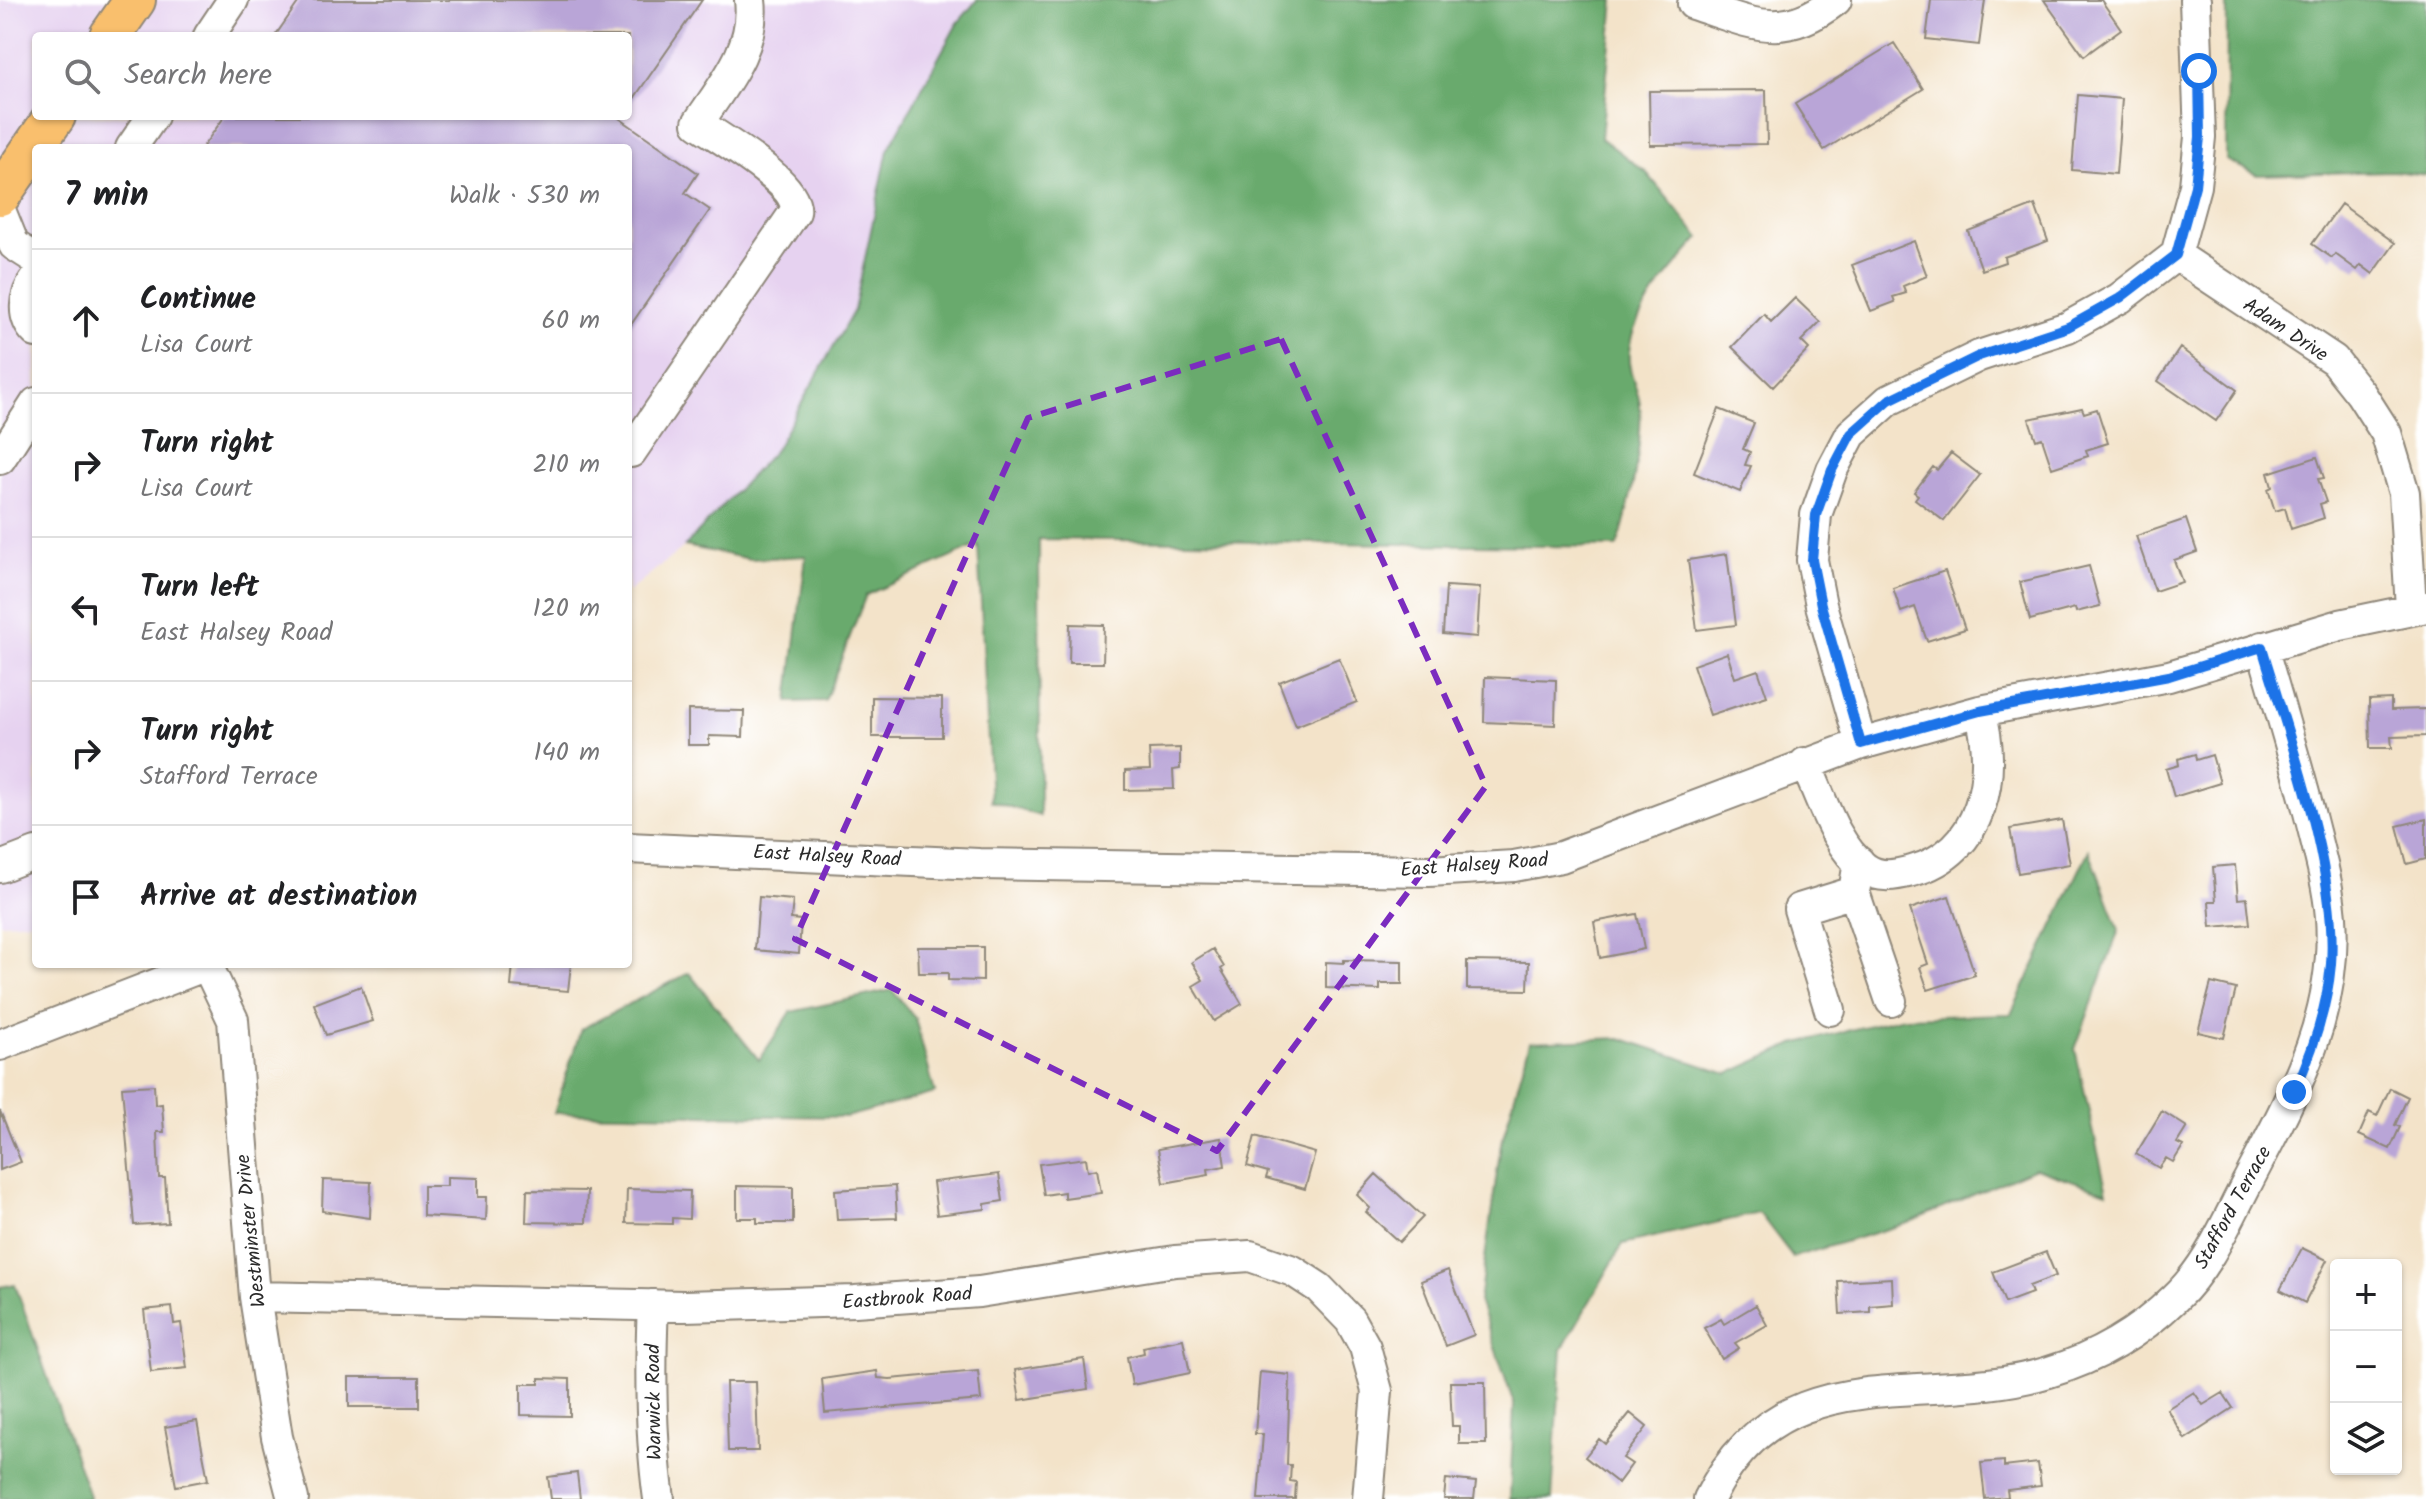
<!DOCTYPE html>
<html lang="en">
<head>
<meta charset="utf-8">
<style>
	:root { --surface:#fff; --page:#f6f6f6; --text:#202124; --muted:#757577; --line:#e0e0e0 }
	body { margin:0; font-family:Kalam,sans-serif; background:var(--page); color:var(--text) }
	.controls { position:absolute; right:24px; bottom:24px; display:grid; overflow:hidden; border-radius:8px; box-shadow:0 2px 6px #0004 }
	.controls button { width:72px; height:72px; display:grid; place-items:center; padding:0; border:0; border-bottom:2px solid var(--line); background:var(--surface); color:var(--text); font:40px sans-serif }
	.stop { position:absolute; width:24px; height:24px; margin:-18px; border:6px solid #1a73e8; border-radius:50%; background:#fff }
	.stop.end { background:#1a73e8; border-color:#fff; box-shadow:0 2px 8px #0008 }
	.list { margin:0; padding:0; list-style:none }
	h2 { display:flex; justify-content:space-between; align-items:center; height:104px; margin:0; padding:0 32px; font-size:34px }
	h2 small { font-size:26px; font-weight:400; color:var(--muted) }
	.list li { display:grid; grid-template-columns:52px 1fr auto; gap:24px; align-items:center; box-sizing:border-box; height:144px; padding:0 32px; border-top:2px solid var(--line) }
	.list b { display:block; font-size:30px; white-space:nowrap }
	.list p { margin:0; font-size:26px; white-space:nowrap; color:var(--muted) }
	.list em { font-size:26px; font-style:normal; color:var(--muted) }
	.icon { flex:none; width:44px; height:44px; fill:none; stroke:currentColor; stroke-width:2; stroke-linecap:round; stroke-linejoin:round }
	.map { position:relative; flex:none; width:2426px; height:1499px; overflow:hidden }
	.search { position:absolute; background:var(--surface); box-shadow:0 2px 6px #0004; left:32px; top:32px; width:600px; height:88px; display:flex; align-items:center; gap:20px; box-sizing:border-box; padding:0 28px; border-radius:8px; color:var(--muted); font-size:30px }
	.panel { position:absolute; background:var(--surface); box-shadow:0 2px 6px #0004; left:32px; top:144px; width:600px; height:824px; border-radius:8px }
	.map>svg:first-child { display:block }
	.built { fill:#e6d2f0; fill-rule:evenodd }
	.forest { fill:#69aa6d; stroke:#4a6a4c; stroke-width:2 }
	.building { fill:#b9a5d7 }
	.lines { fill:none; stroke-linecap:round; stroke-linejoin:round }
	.minor-casing { stroke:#8f877a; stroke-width:34 }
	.major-casing { stroke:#8f877a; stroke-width:44 }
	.minor { stroke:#fff; stroke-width:30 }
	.major { stroke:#f9bf6d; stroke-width:40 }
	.route { stroke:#1a73e8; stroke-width:10 }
	.marked { fill:none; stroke:#7b2cbf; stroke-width:6; stroke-dasharray:16 10; stroke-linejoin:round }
	.labels { text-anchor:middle; stroke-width:6; stroke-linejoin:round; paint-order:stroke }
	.street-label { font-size:20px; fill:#2b2b2b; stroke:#fff }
</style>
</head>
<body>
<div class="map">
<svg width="2426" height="1499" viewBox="0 0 2426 1499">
	<rect width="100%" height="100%" fill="#fff"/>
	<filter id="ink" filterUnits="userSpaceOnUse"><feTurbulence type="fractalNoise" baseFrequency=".0125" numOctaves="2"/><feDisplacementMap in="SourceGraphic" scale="16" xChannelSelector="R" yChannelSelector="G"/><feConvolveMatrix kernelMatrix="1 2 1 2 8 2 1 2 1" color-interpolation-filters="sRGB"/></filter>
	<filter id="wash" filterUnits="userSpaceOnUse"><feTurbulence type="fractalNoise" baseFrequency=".006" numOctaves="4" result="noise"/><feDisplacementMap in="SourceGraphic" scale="32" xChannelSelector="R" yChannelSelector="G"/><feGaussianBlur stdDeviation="1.8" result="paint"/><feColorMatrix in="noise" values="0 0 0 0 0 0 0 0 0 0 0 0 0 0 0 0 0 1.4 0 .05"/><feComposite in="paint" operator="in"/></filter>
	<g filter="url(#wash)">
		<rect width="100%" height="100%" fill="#f3e3c9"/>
		<!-- built -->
		<path class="built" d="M 0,0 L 977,0 L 957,24 L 888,150 L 854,309 L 775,450 L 685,546 L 628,592 L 628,148 L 36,148 L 36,921 L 0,923 ZM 36,36 L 628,36 L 628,116 L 36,116 Z"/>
		<!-- forest -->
		<path class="forest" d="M 977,0 L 1614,0 L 1601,138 L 1647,173 L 1700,238 C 1674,267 1632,312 1629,352 C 1627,373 1639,388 1640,406 C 1643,444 1629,511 1617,547 L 1039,539 L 1040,816 L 991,801 L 978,545 L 866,595 L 825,701 L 788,702 L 806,556 L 750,559 L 685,546 L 775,450 L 854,310 L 888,150 L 957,24 Z
			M 2227,0 L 2426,0 L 2426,175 L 2392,171 L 2257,175 L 2226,160 Z
			M 2089,850 L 2119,930 L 2075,1049 L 2107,1192 L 2035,1168 L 1908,1223 L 1793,1257 L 1759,1213 L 1623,1244 L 1562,1349 L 1552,1499 L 1510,1499 L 1514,1404 L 1479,1301 L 1501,1144 L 1530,1042 L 1620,1038 L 1728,1074 L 1794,1044 L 1903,1017 L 2011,1014 Z
			M 689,973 L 759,1060 L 791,1012 L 892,990 L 915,1018 L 935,1093 L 846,1117 L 554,1113 L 581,1029 Z
			M 15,1284 L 90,1499 L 0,1499 L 0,1287 Z"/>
		<g id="blocks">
			<!-- building -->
			<path class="building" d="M 300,0 L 702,0 L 628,107 L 628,36 L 275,36 Z
				M 1931,0 L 1985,0 L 1979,45 L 1926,39 Z
				M 2044,0 L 2101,0 L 2121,29 L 2084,56 Z
				M 1894,43 L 1923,89 L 1824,150 L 1795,104 Z
				M 1766,90 L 1767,144 L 1650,145 L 1649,91 Z
				M 2078,95 L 2122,99 L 2116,174 L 2072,170 Z
				M 225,116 L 616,116 L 698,173 L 685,193 L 710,210 L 628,329 L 628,148 L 202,148 Z
				M 2341,204 L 2395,243 L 2373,274 L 2361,265 L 2357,270 L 2335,254 L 2332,258 L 2312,244 Z
				M 2035,205 L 2048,241 L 2004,257 L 2005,262 L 1982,270 L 1968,231 Z
				M 1914,241 L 1927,276 L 1903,286 L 1906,293 L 1893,297 L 1895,302 L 1871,311 L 1852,265 Z
				M 1795,298 L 1820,322 L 1801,341 L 1809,349 L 1773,387 L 1732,347 L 1764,314 L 1771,322 Z
				M 2180,348 L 2237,390 L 2216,421 L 2158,381 Z
				M 2082,408 L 2084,413 L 2097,409 L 2108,443 L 2086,450 L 2088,456 L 2052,468 L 2042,438 L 2036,440 L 2029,419 Z
				M 1719,409 L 1754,423 L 1743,449 L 1750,452 L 1745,465 L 1751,466 L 1740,492 L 1694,473 Z
				M 1951,453 L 1980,475 L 1944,521 L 1915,499 L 1918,495 L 1914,492 L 1933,467 L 1937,470 Z
				M 2317,457 L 2324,478 L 2318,479 L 2326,502 L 2320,504 L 2324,518 L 2291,529 L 2285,508 L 2275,511 L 2268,489 L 2272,487 L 2268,473 Z
				M 2186,519 L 2197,552 L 2174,560 L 2182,582 L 2155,591 L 2136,536 Z
				M 1727,554 L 1736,625 L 1697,630 L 1688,560 Z
				M 2089,566 L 2100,606 L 2076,612 L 2075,608 L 2030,620 L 2020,582 Z
				M 1945,571 L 1965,629 L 1927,641 L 1915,607 L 1901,612 L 1893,588 Z
				M 1446,586 L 1480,588 L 1477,637 L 1443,634 Z
				M 1070,624 L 1104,625 L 1103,663 L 1069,663 Z
				M 1727,653 L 1735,678 L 1758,670 L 1767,696 L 1710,715 L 1693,665 Z
				M 1339,658 L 1357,702 L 1296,726 L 1279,682 Z
				M 1485,677 L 1556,680 L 1555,725 L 1484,722 Z
				M 872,697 L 942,698 L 942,737 L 872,737 Z
				M 2391,699 L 2391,710 L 2426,709 L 2426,736 L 2391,737 L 2392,748 L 2370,748 L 2369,700 Z
				M 688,710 L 744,711 L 743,737 L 709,736 L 709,745 L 688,745 Z
				M 1180,748 L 1180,769 L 1173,770 L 1174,789 L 1125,790 L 1125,771 L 1150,770 L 1149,749 Z
				M 2195,754 L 2196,760 L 2212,755 L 2220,783 L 2174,797 L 2166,769 L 2179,765 L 2178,759 Z
				M 2426,819 L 2426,859 L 2407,864 L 2397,826 Z
				M 2062,820 L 2070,864 L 2018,873 L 2010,829 Z
				M 2235,865 L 2238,899 L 2247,898 L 2250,924 L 2211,927 L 2209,901 L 2216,901 L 2213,867 Z
				M 1949,896 L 1975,975 L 1928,990 L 1920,967 L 1928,964 L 1910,909 Z
				M 759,897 L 793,900 L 791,919 L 801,920 L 799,954 L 755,950 Z
				M 1637,914 L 1644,949 L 1600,958 L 1594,922 Z
				M 918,947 L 983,947 L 983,981 L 948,980 L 948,973 L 919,973 Z
				M 1213,949 L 1224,967 L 1221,969 L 1242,1004 L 1214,1021 L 1193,986 L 1203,980 L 1192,962 Z
				M 1344,960 L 1402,961 L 1402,984 L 1380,984 L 1380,990 L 1326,988 L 1326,962 L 1344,963 Z
				M 1467,961 L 1529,962 L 1528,990 L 1467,989 Z
				M 513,964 L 571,964 L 568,991 L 511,986 Z
				M 2211,983 L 2236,989 L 2224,1038 L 2198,1032 Z
				M 361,986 L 373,1021 L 326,1035 L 314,1004 Z
				M 154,1085 L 155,1105 L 162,1104 L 164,1132 L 157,1132 L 159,1178 L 165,1178 L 168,1223 L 134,1225 L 122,1087 Z
				M 2390,1088 L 2408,1097 L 2395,1125 L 2400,1127 L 2390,1149 L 2359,1135 L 2369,1112 L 2377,1116 Z
				M 0,1111 L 21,1162 L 0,1170 Z
				M 2162,1111 L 2187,1127 L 2177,1143 L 2183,1146 L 2173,1162 L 2166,1158 L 2159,1168 L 2136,1154 Z
				M 1255,1136 L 1315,1153 L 1305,1189 L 1266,1178 L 1268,1172 L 1247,1166 Z
				M 1221,1138 L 1225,1166 L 1208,1169 L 1209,1175 L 1164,1183 L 1158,1149 Z
				M 1086,1158 L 1088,1171 L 1097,1169 L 1101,1193 L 1064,1198 L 1064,1192 L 1044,1195 L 1039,1164 Z
				M 999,1174 L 1003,1201 L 985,1204 L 985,1209 L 937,1215 L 933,1182 Z
				M 1376,1174 L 1423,1217 L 1399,1242 L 1366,1212 L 1370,1208 L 1357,1195 Z
				M 447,1177 L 478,1178 L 478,1197 L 487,1197 L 486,1220 L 423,1216 L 423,1186 L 447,1186 Z
				M 323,1180 L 371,1182 L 370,1218 L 322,1211 Z
				M 737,1186 L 793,1187 L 793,1223 L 757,1223 L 757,1218 L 737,1218 Z
				M 895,1186 L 897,1218 L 837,1220 L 835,1190 Z
				M 627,1189 L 690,1191 L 689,1219 L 672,1218 L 672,1224 L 626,1223 Z
				M 527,1190 L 587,1191 L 586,1223 L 526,1222 Z
				M 2302,1248 L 2327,1260 L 2305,1303 L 2280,1290 Z
				M 2046,1252 L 2056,1276 L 2029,1286 L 2032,1293 L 2005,1303 L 1993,1272 Z
				M 1448,1270 L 1474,1335 L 1446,1346 L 1421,1281 Z
				M 1892,1278 L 1893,1304 L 1870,1306 L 1870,1312 L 1840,1314 L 1838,1281 Z
				M 1756,1305 L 1767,1325 L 1735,1343 L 1739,1348 L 1722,1359 L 1704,1328 L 1721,1319 L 1724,1324 Z
				M 172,1307 L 174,1324 L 181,1323 L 187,1368 L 151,1372 L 144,1310 Z
				M 1183,1339 L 1190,1373 L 1132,1385 L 1127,1357 L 1144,1353 L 1143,1347 Z
				M 1084,1359 L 1088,1389 L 1020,1400 L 1015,1370 Z
				M 877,1371 L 878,1378 L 890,1379 L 978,1371 L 981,1400 L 825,1413 L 822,1379 Z
				M 1260,1372 L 1290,1375 L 1287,1465 L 1291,1465 L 1290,1481 L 1296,1482 L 1295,1499 L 1258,1499 L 1263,1434 L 1255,1434 Z
				M 349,1377 L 419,1377 L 419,1407 L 349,1407 Z
				M 539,1378 L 570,1379 L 570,1416 L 521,1415 L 521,1384 L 539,1384 Z
				M 726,1382 L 756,1382 L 758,1451 L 728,1451 Z
				M 1450,1382 L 1485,1382 L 1486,1444 L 1459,1444 L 1459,1426 L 1452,1426 Z
				M 2194,1392 L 2203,1405 L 2223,1393 L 2233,1408 L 2185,1439 L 2167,1409 Z
				M 1630,1413 L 1647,1427 L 1623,1458 L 1632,1464 L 1618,1483 L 1585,1457 L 1599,1439 L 1605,1444 Z
				M 197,1421 L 208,1480 L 176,1486 L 165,1427 Z
				M 2004,1461 L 2004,1467 L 2038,1463 L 2041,1486 L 2007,1490 L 2008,1497 L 1985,1499 L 1981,1463 Z
				M 577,1473 L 580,1499 L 551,1499 L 548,1477 Z
				M 1446,1479 L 1476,1482 L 1474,1499 L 1444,1499 Z"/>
		</g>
	</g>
	<g filter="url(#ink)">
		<use href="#blocks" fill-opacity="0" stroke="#8f877a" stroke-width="2"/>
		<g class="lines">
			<!-- minor casing -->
			<g class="minor-casing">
				<path id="minor" d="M 1693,4 C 1752,23 1782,42 1836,0
					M 209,36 L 233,0
					M 131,148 L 153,116
					M 0,210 L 14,245 L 36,259
					M 2176,255 L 2334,360 L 2361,394 L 2386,433 L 2404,493 L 2411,608
					M 36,279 C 24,295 21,317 36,332
					M 628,449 L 631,452 L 795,212 C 801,184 720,139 698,123 C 723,85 756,48 750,0
					M 0,459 L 36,403
					M 1861,744 L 1821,605 L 1812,560 L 1816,515 L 1832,470 L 1851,434 L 1889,400 L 1979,356 L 2068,327 L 2120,298 L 2176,255 L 2195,186 L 2200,137 L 2195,0
					M 1805,763 C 1821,796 1834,845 1865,868 C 1880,879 1896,875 1912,871 C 1984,852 1998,773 1980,711
					M 628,848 L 979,864 L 1429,871 L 1514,866 L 1561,857 L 1861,744 L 1980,711 L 2169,676 L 2340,625 L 2426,607
					M 0,867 L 36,853
					M 1854,892 L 1891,1001
					M 207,965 L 233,1020 L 255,1297 L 277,1437 L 293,1499
					M 1830,1010 L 1799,909 L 1854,892 L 1859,862
					M 0,1045 L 209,964
					M 255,1297 L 684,1306 L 855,1301 L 979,1292 L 1175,1261 L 1250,1256 L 1293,1271 L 1319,1288 L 1350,1320 L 1365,1347 L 1377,1391 L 1368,1499
					M 653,1305 C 650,1370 650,1434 659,1499
					M 1709,1499 C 1782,1350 1925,1410 2049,1372 C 2097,1358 2139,1333 2175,1298 C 2208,1267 2226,1223 2247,1183 C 2291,1098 2338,1017 2331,917 C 2328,884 2319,852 2311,820 C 2296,762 2279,705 2262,647"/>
			</g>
			<!-- major casing -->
			<g class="major-casing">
				<path id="major" d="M 110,36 L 135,0
					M 0,195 L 55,116"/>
			</g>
			<!-- minor -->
			<use href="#minor" class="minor"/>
			<!-- major -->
			<use href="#major" class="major"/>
		</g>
	</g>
	<g class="lines" filter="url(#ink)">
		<!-- route -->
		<path class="route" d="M 2199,71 L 2200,137 L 2195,186 L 2176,255 L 2120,298 L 2068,327 L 1979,356 L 1889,400 L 1851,434 L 1832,470 L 1816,515 L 1812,560 L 1821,605 L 1861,744 L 1980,711 L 2169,676 L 2262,647 C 2289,738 2338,871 2331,964 C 2327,1009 2313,1051 2294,1092"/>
	</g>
	<!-- marked area -->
	<path class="marked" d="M 1281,339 L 1486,786 L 1217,1151 L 795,939 L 1028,418 Z"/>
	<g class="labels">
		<!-- street labels -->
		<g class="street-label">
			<text transform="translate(2286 329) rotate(34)" y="7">Adam Drive</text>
			<text transform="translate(827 855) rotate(3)" y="7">East Halsey Road</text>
			<text transform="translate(1474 864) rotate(-4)" y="7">East Halsey Road</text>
			<text transform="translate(2232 1207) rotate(-61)" y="7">Stafford Terrace</text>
			<text transform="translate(250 1231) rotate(-96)" y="7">Westminster Drive</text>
			<text transform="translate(907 1297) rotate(-4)" y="7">Eastbrook Road</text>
			<text transform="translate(653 1402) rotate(-91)" y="7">Warwick Road</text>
		</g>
	</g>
</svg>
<div class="controls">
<button>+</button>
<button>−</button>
<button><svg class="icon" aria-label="layers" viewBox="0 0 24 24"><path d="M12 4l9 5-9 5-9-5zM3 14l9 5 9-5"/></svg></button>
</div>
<div class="stop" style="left:2199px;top:71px"></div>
<div class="stop end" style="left:2294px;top:1092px"></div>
<div class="search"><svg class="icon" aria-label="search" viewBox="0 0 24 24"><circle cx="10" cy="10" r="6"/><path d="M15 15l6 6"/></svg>Search here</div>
<section class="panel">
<h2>7 min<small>Walk · 530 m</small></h2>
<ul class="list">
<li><svg class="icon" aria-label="ahead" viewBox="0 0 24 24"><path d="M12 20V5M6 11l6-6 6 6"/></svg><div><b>Continue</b><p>Lisa Court</p></div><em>60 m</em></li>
<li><svg class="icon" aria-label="right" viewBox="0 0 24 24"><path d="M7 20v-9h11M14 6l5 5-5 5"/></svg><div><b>Turn right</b><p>Lisa Court</p></div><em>210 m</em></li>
<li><svg class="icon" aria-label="left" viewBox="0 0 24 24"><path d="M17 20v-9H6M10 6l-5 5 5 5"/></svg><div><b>Turn left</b><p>East Halsey Road</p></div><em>120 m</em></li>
<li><svg class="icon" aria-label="right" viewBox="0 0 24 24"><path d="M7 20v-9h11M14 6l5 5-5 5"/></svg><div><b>Turn right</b><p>Stafford Terrace</p></div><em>140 m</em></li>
<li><svg class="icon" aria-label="arrive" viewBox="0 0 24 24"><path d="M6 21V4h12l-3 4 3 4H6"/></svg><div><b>Arrive at destination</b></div></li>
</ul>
</section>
</div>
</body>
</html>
